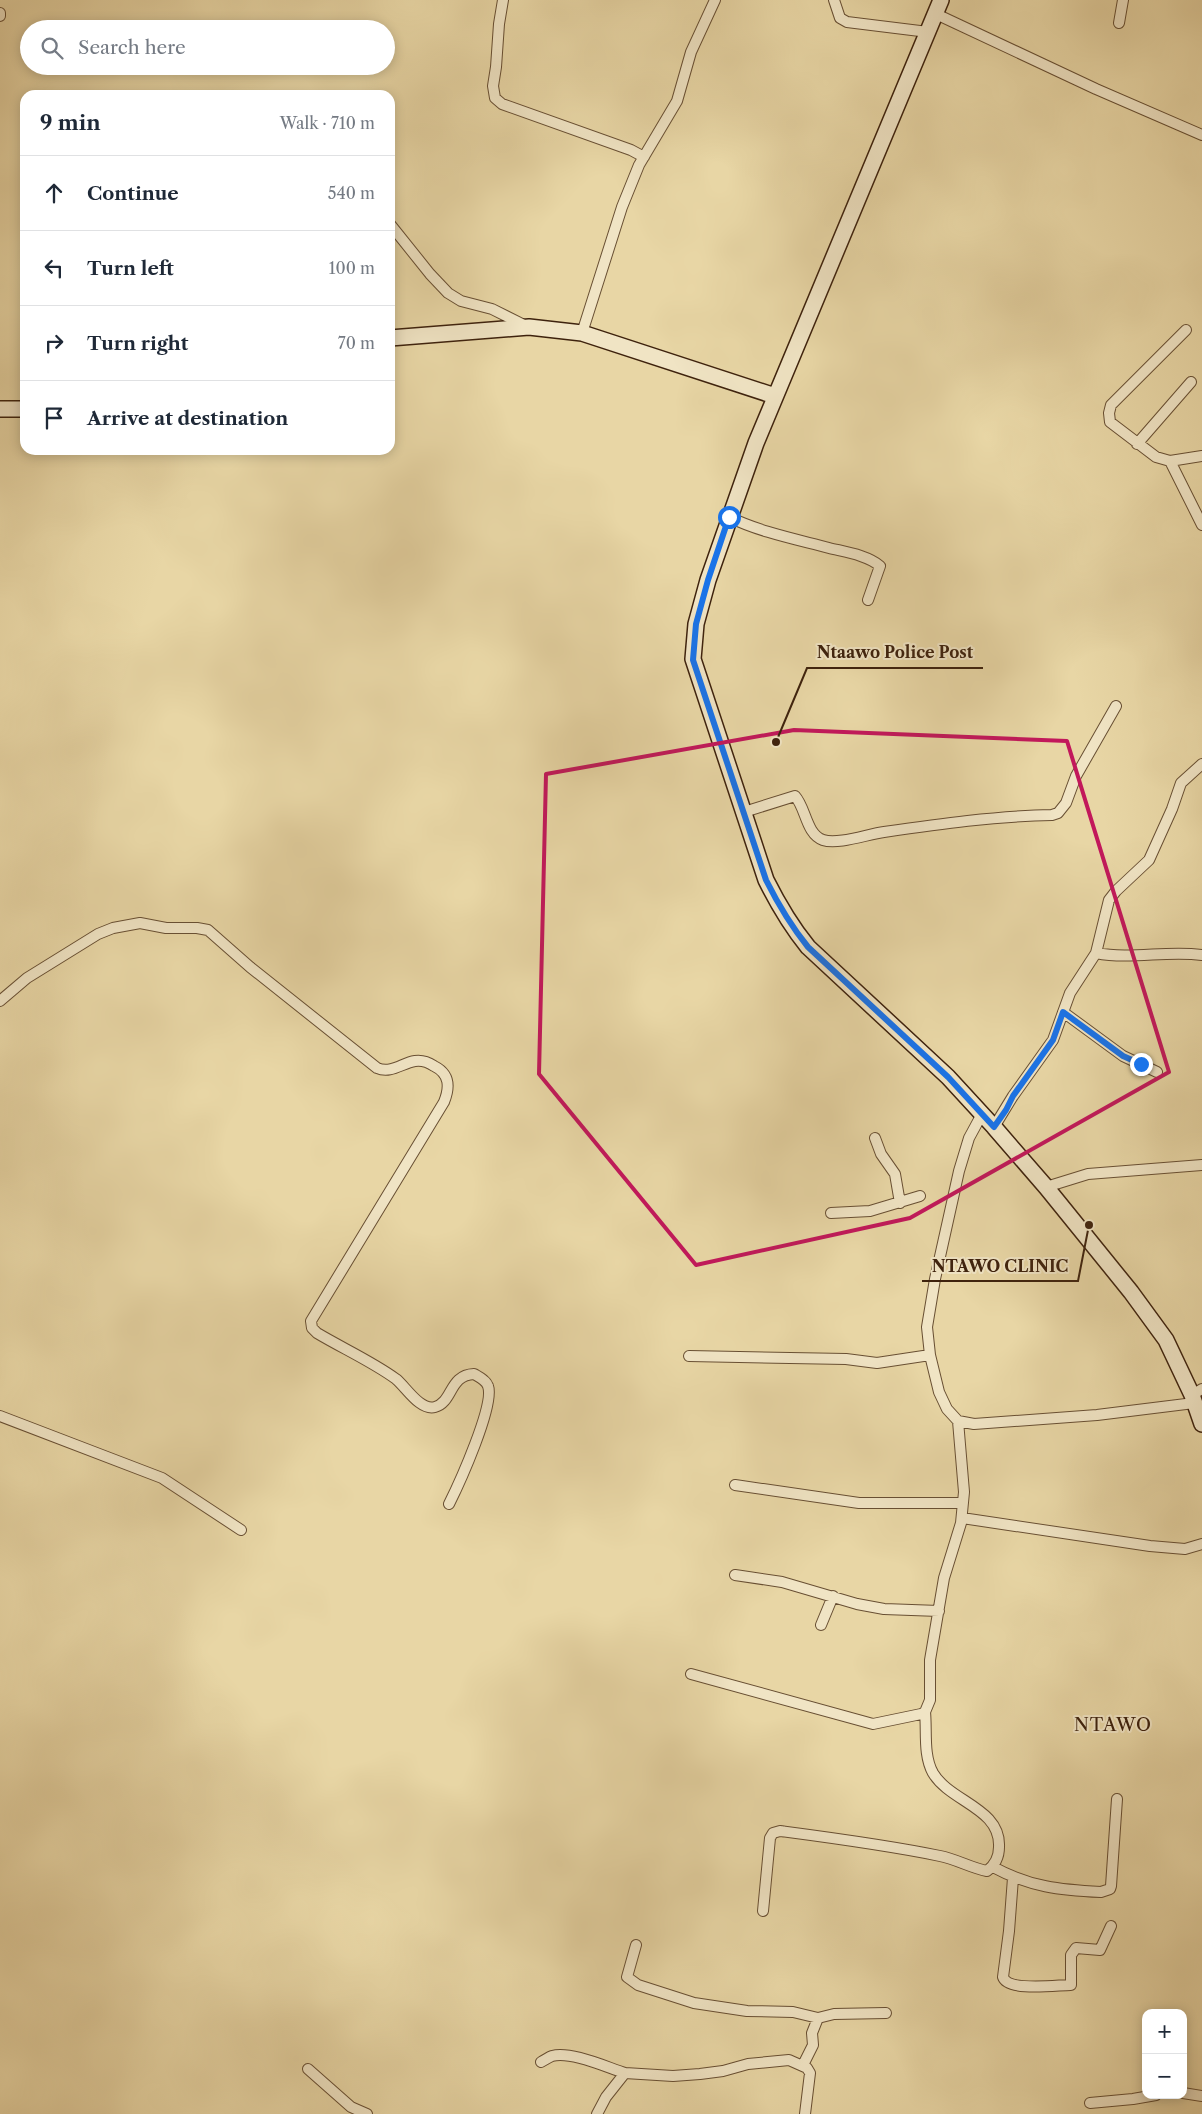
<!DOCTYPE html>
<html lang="en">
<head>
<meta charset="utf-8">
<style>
	:root { --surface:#fff; --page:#f6f6f7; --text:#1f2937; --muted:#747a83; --line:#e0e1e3 }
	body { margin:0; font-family:"Libre Caslon Text",serif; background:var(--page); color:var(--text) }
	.controls { position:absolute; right:15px; bottom:15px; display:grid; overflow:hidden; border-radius:10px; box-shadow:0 2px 12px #0003 }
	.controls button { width:45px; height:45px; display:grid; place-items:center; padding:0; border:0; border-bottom:1px solid var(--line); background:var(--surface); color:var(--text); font:25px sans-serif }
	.stop { position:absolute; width:15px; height:15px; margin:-11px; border:4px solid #1a73e8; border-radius:50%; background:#fff }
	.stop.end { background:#1a73e8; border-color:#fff; box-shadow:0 1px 5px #0008 }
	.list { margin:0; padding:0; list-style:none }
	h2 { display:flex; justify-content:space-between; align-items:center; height:65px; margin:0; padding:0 20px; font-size:21px }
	h2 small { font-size:16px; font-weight:400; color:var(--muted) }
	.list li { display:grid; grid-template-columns:32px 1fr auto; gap:15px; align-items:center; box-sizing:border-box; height:75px; padding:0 20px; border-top:1px solid var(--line) }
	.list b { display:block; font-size:19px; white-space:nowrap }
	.list em { font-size:16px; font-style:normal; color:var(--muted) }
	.icon { flex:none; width:28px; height:28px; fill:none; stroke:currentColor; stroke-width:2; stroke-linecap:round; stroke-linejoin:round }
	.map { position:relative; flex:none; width:1202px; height:2114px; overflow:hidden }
	.search { position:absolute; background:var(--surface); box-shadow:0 2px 12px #0003; left:20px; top:20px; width:375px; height:55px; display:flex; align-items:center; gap:12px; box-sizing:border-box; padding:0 18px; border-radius:28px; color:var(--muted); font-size:19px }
	.panel { position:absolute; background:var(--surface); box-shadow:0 2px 12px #0003; left:20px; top:90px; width:375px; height:365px; border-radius:15px }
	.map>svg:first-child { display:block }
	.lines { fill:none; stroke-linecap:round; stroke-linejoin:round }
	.street-casing { stroke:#684f33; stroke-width:12 }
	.secondary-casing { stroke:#3e220d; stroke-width:18 }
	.street { stroke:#f0e4c4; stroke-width:10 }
	.secondary { stroke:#f0e4c4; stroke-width:15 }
	.route { stroke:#1a73e8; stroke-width:6 }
	.marked { fill:none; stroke:#c2185b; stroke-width:4; stroke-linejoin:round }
	.labels { text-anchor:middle; stroke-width:4; stroke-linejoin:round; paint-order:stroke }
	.quarter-label { font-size:18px; letter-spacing:1px; fill:#3e220d; stroke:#f0e4c4 }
	.leader { fill:none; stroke:#3e220d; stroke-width:2 }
	.callout-dot { fill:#3e220d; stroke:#f0e4c4; stroke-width:2 }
	.callout-label { font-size:16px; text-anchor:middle; font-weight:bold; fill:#3e220d; stroke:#f0e4c4; stroke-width:4; stroke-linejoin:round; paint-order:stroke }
</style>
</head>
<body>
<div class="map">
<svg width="1202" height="2114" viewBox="0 0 1202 2114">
	<rect width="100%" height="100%" fill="#e8d6a5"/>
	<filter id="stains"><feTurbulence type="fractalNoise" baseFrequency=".004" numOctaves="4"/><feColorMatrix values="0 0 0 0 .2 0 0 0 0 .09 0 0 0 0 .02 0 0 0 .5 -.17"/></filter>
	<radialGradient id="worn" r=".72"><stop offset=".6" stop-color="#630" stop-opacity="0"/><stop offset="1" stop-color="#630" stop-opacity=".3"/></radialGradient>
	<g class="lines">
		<!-- street casing -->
		<g class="street-casing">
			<path id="street" d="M 503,0 L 499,24 L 496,67 L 493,86 L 495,98 L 502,104 L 631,150 L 644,157
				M 834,0 L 840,18 L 847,22 L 928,32
				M 0,13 L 0,16
				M 936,14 L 1096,89 L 1202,135
				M 1119,23 L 1123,0
				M 390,224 L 430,274 L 448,293 L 461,301 L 492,309 L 528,327
				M 1186,330 L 1111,405 L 1109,413 L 1110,422 L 1156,457 L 1170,461 L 1202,456
				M 582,333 L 622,207 L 639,165 L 677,101 L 691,52 L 715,0
				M 1137,444 L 1191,382
				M 1170,461 L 1202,525
				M 729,517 C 760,532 795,539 829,548 C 845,552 867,555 880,566 L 868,600
				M 744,812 L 795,796 C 806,808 806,834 823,840 C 838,845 868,834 884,832 C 939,824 996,816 1052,815 L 1058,813 L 1066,803 L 1076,776 L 1116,706
				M 1096,953 C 1132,960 1166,950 1202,955
				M 0,1001 L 27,978 L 98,934 L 113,928 L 140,923 L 166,928 L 197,928 L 208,930 L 250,967 L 377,1068 C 391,1074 402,1063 415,1061 C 422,1060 428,1062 434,1066 C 450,1074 450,1087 444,1102 L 311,1321 L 312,1328 L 317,1333 C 342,1348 373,1362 396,1379 C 406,1387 420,1411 435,1407 C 453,1402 449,1375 474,1374 C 479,1377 486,1380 488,1386 C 495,1405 459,1484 449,1504
				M 1063,1012 L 1123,1056 L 1157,1072
				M 982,1114 L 969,1138 L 959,1171 L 935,1279 L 927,1327 L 930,1355 L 939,1392 L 947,1409 L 958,1421 L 974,1424 L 1097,1415 L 1194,1403
				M 994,1127 L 1013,1096 L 1053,1040 L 1070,993 L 1096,953 L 1109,900 L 1116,891 L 1149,860 L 1172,809 L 1181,783 L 1202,764
				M 875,1138 L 881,1154 L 895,1174 L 900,1203
				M 1046,1187 L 1088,1174 L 1202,1165
				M 831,1213 L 870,1211 L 920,1196
				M 689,1356 L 846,1359 L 877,1363 L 930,1355
				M 1192,1395 L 1202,1389
				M 0,1416 L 162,1478 L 241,1530
				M 735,1485 L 859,1503 L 963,1503
				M 962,1518 L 1150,1546 L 1185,1549 L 1202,1544
				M 735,1575 L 782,1582 L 857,1604 L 884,1609 L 939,1611
				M 821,1625 L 833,1596
				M 691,1674 L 873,1724 L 921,1714 L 925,1712 L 930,1700 L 930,1660 L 944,1578 L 961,1523 L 964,1492 L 958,1421
				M 993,1867 C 1030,1887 1060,1890 1101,1892 L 1110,1889 L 1111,1886 L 1117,1799
				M 1013,1878 L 1009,1931 L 1003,1977 C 1008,1992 1057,1985 1071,1985 L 1071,1955 L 1076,1948 L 1100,1950 L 1111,1926
				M 763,1911 L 770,1838 L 773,1833 L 780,1831 C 833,1838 887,1845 940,1856 C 956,1859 971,1868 987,1871 C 995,1865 999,1857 999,1847 C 1001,1808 950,1802 933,1773 C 923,1755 927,1731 925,1712
				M 636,1945 L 627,1977 L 638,1985 L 694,2003 L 747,2011 L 793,2012 L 818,2018
				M 541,2062 C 545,2060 549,2057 552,2056 C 571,2051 606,2067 625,2073
				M 803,2065 L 813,2045 L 812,2033 L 818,2018 L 834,2014 L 886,2013
				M 308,2069 L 351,2107 L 367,2114
				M 1183,2093 L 1202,2096
				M 1090,2103 L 1133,2099 L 1156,2095
				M 597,2114 L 606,2097 L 625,2073 L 673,2076 L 700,2074 L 723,2071 L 748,2064 L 789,2060 L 807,2068 L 810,2073 L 805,2114"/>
		</g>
		<!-- secondary casing -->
		<g class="secondary-casing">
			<path id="secondary" d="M 941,0 L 756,443 L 708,580 L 696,624 L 693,659 L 766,880 C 778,904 791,926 808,947 L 948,1077 L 994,1127 L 1046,1187 L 1131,1292 L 1166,1340 L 1192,1395 L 1202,1424
				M 390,338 L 529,327 L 582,333 L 775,396
				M 0,409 L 25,409"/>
		</g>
		<!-- street -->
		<use href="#street" class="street"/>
		<!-- secondary -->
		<use href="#secondary" class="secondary"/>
	</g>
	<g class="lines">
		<!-- route -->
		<path class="route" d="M 729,517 L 708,580 L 696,624 L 693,660 L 766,880 C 778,904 791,926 808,947 L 948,1077 L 994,1127 L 1006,1110 L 1013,1096 L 1053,1040 L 1063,1012 L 1123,1056 L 1141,1064"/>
	</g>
	<!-- marked area -->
	<path class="marked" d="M 794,730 L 1067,741 L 1169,1072 L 910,1218 L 696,1265 L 539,1074 L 546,774 Z"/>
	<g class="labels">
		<!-- quarter labels -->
		<g class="quarter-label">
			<text x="1113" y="1731">NTAWO</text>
		</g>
	</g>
	<!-- callouts -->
	<path class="leader" d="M776 742L807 668H983M1089 1225L1078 1281H922"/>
	<g class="callout-dot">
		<circle cx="776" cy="742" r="5"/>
		<circle cx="1089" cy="1225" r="5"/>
	</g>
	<g class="callout-label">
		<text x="895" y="658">Ntaawo Police Post</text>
		<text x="1000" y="1272">NTAWO CLINIC</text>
	</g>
	<rect width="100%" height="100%" filter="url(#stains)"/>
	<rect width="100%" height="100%" fill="url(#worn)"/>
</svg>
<div class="controls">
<button>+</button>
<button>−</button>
</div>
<div class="stop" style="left:729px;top:517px"></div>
<div class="stop end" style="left:1141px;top:1064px"></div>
<div class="search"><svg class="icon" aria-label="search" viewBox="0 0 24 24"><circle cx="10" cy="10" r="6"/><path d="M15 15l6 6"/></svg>Search here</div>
<section class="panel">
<h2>9 min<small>Walk · 710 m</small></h2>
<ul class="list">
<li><svg class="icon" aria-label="ahead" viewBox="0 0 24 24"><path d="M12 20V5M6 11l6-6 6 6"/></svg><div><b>Continue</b></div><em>540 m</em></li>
<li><svg class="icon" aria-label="left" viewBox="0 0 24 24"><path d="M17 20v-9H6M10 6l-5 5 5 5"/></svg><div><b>Turn left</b></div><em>100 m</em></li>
<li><svg class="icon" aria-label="right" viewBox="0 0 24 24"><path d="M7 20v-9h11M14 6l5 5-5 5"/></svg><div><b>Turn right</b></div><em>70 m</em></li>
<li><svg class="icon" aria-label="arrive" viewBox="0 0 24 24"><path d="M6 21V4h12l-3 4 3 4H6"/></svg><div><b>Arrive at destination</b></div></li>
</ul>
</section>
</div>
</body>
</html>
